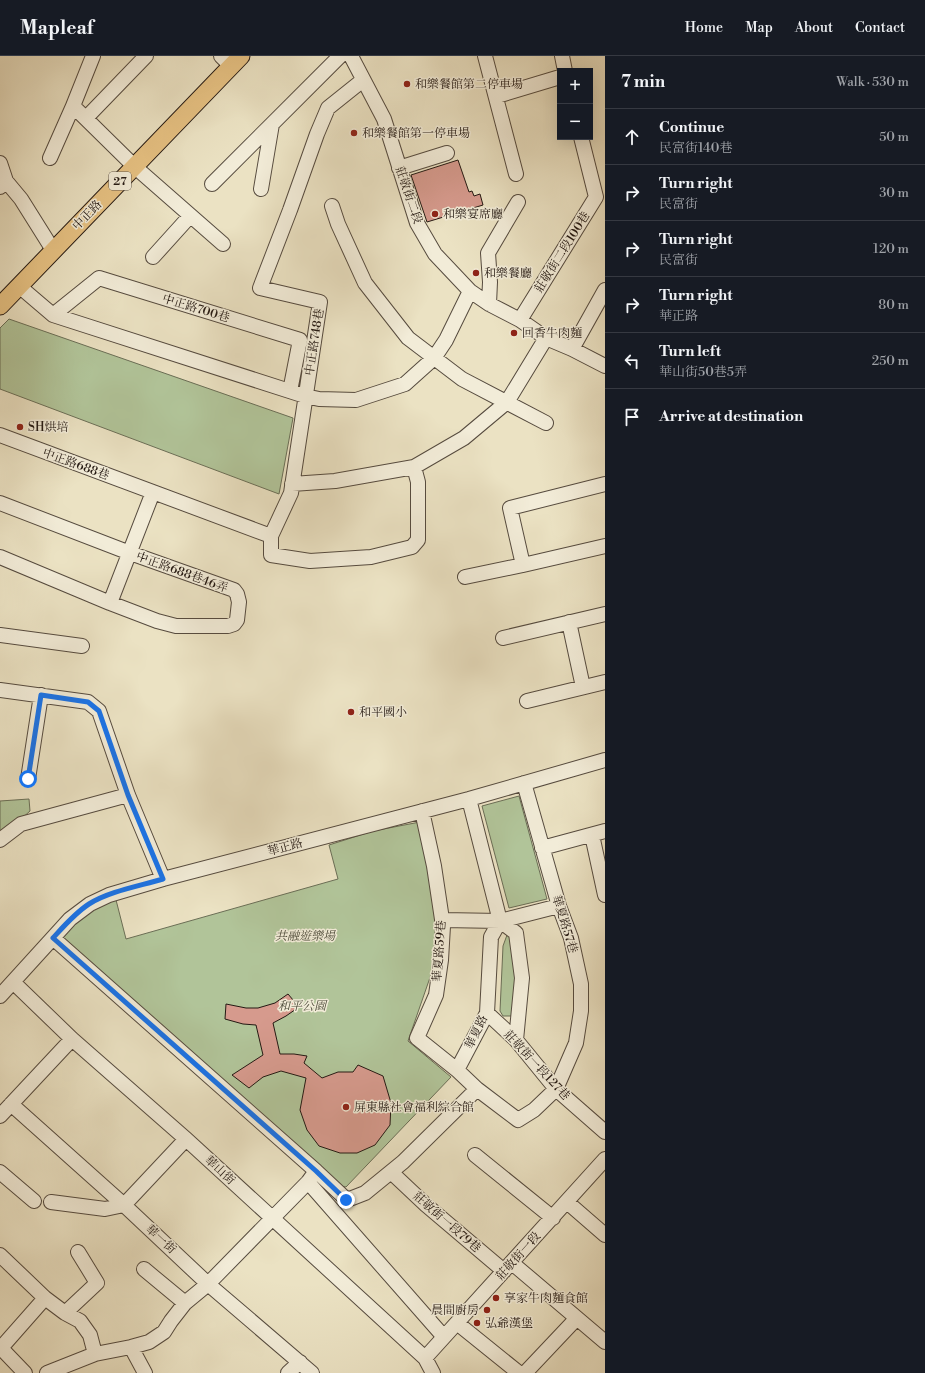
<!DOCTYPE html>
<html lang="en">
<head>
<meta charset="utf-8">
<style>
	:root { --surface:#171b24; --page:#242831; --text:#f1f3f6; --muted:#9ea1a6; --line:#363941 }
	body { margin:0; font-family:"Libre Bodoni","Noto Serif TC",serif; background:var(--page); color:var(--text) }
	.controls { position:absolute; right:12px; top:12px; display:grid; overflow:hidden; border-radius:0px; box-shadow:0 4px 16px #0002 }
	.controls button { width:36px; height:36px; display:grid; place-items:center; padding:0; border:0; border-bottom:1px solid var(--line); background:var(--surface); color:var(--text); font:20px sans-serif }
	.stop { position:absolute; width:12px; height:12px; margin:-9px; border:3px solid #1a73e8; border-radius:50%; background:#fff }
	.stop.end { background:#1a73e8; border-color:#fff; box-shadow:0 1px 4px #0008 }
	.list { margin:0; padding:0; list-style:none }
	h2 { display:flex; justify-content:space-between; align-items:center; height:52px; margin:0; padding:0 16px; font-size:17px }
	h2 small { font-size:13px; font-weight:400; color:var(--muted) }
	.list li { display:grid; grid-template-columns:26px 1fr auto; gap:12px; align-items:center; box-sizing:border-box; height:56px; padding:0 16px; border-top:1px solid var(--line) }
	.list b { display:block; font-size:15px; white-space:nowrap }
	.list p { margin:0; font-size:13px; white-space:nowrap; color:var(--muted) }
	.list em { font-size:13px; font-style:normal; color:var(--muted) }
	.icon { flex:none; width:22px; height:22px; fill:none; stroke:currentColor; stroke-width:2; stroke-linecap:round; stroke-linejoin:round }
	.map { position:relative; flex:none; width:605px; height:1317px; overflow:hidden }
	header { display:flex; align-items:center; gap:24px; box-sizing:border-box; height:56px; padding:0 20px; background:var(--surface); border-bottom:1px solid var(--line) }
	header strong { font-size:19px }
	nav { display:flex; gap:22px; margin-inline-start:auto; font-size:14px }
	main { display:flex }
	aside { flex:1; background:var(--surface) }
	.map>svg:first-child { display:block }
	.green { fill:#b1c499; stroke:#6a6e56 }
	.building { fill:#d69a8d; stroke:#241913 }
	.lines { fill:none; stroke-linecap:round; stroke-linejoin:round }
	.minor-casing { stroke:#564b3f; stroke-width:16 }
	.major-casing { stroke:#241913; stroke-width:19 }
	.minor { stroke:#f2ecd8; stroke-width:14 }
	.major { stroke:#e6c182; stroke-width:17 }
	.route { stroke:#1a73e8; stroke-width:5 }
	.poi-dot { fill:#8f2418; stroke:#f2ecd8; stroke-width:1.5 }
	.labels { text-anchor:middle; stroke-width:3; stroke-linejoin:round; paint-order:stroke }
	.shield { fill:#f2ecd8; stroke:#62584e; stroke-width:1 }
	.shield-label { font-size:11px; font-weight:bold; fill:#241913 }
	.poi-label { font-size:12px; fill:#241913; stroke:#f2ecd8; text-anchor:start }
	.street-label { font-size:12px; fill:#241913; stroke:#f2ecd8 }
	.park-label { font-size:12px; font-style:italic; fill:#4e4c3b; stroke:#f2ecd8 }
</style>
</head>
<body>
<header>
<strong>Mapleaf</strong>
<nav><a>Home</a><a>Map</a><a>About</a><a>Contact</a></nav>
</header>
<main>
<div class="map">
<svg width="605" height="1317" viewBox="0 0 605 1317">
	<rect width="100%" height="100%" fill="#ebe2c3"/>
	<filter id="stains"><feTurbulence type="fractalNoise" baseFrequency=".005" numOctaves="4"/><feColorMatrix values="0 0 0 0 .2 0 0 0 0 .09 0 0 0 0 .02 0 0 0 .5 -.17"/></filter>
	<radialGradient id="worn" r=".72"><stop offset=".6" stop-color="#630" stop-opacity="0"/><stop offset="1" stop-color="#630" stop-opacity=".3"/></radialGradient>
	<!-- green -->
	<path class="green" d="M 9,263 L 293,362 L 279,438 L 0,333 L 0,272 Z
		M 519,740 L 547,843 L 509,852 L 482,750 Z
		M 29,743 L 30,755 L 0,782 L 0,745 Z
		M 420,766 L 438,874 L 434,910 L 408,985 L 451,1021 L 346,1131 L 335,1129 L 58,878 L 79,857 L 115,840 L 126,883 L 338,823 L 329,789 L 373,775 Z
		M 507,879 L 510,881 L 517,922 L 515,956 L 511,960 L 503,960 L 500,955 L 503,890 Z"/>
	<!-- building -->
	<path class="building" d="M 458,104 L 469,136 L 472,135 L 474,140 L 480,138 L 483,149 L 427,166 L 411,119 Z
		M 288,938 L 299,951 L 286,960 L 273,967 L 280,998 L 294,998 L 307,1000 L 304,1007 L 322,1022 L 338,1016 L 353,1016 L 358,1009 L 383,1020 L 391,1047 L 390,1069 L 375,1089 L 357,1097 L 340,1097 L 319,1090 L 307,1074 L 300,1054 L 306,1022 L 281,1015 L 263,1021 L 249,1032 L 232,1019 L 263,999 L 256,969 L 243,968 L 225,963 L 226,948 L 246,952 L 258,952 L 275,947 Z"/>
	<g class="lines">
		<!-- minor casing -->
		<g class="minor-casing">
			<path id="minor" d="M 93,0 L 73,50 L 134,110 L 223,188
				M 221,0 L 231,10
				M 351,0 L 384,63 L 417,167 L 435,198 L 470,235 L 489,248 L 520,264 L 546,282 L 572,293 L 605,310
				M 485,0 L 516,118
				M 562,0 L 565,15
				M 363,24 L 328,52 L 317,78 L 290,154 L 260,232 L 320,246 L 291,437 L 271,480 L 271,499 L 310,505 L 371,501 L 412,491 L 418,484 L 418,426 L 414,411
				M 497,40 L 560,21
				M 86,62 L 146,0
				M 50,102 L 73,50
				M 0,107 L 6,125 L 0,131
				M 399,112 L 447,97
				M 6,125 L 21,143 L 53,194
				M 212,128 L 340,0
				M 261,133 L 272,68
				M 332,150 L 338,168 L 365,227 L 408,282 L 462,323 L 546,367
				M 153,201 L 190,160
				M 19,230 L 53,259 L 305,340 L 319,343 L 356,344 L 405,328 L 434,302 L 446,284 L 470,235
				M 489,248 L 490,226 L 488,197 L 518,146
				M 53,259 L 99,222 L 300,284 L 290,335
				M 520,264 L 596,141 L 581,81
				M 572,293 L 605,234
				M 0,379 L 271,480
				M 292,428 L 335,425 L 414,411 L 464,382 L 507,346 L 546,282
				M 605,428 L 510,452 L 523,509 L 605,490
				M 0,447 L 130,497 L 234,534 L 237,538 L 239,546 L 237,564 L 234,568 L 228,570 L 176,570 L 157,565 L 110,547 L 0,501
				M 465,521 L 523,509
				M 110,547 L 153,436
				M 569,566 L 583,631
				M 0,579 L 82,590
				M 503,582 L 605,558
				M 0,634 L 88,646 L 99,655 L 128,739 L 163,823
				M 527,645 L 605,626
				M 28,723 L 41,639
				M 592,779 L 605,839
				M 0,784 L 21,768 L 128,739
				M 542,792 L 605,775
				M 443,864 L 500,865 L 559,850
				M 500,865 L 516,877 L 522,922 L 516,984
				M 53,882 L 316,1115 L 347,1144 L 365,1137 L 403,1106 L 477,1033 L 457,1014 L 417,982 L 436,939 L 441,904 L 443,870 L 434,810 L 422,755
				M 13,926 L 72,983 L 186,1083 L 425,1302 L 433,1317
				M 0,940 L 70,863 L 90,848 L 109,839 L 163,823 L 469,743 L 605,704
				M 487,957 L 516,984 L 556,1033 L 605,1076
				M 457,1014 L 487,957 L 491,881 L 500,865 L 469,743
				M 477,1033 L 518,1064 L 534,1054 L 556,1033 L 576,987 L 581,955 L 581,928 L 571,882 L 559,850 L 524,727
				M 11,1048 L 124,1149 L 208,1228 L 312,1317
				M 0,1060 L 72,983
				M 475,1099 L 553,1162
				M 0,1116 L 34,1145
				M 391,1116 L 426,1149 L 504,1215
				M 308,1126 L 444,1281
				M 51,1146 L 105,1153 L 124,1149 L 186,1083
				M 567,1146 L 605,1179
				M 0,1199 L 45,1242 L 65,1257 L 80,1265 L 90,1279 L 95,1298
				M 512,1207 L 605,1286
				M 144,1213 L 185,1247
				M 65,1257 L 97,1227 L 78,1196
				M 457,1267 L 519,1317
				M 0,1291 L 25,1317
				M 131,1291 L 145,1317
				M 1,1292 L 45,1242
				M 425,1302 L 605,1103
				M 47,1317 L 95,1298 L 131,1291 L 149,1286 L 164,1276 L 171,1265 L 185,1247 L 208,1228 L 308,1126 L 316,1115
				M 288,1317 L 300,1306
				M 525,1317 L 576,1263"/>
		</g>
		<!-- major casing -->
		<g class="major-casing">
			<path id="major" d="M 0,250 L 241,0"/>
		</g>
		<!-- minor -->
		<use href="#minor" class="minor"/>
		<!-- major -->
		<use href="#major" class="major"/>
	</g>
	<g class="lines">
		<!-- route -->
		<path class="route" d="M 28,723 L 41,639 L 88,646 L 99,655 L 128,739 L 163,823 C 140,830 110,835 89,848 C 75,857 64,870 53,882 L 316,1115 L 346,1144"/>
	</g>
	<!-- markers -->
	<g class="poi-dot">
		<circle cx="407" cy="28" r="4"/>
		<circle cx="354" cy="77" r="4"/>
		<circle cx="435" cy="158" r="4"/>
		<circle cx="476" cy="217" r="4"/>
		<circle cx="514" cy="277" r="4"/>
		<circle cx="20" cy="371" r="4"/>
		<circle cx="351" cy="656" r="4"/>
		<circle cx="346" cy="1051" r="4"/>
		<circle cx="496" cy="1242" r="4"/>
		<circle cx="487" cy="1254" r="4"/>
		<circle cx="477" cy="1267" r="4"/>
	</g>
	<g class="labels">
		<!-- shield labels -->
		<rect class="shield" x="109" y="116" width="22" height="18" rx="3"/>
		<g class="shield-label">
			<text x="120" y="129">27</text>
		</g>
		<!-- poi labels -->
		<g class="poi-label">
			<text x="415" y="32">和樂餐館第二停車場</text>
			<text x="362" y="81">和樂餐館第一停車場</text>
			<text x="443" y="162">和樂宴席廳</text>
			<text x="484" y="221">和樂餐廳</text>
			<text x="522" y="281">回香牛肉麵</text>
			<text x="28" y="375">SH烘培</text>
			<text x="359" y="660">和平國小</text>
			<text x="354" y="1055">屏東縣社會福利綜合館</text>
			<text x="504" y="1246">享家牛肉麵食館</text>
			<text x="479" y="1258" text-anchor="end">晨間廚房</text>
			<text x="485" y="1271">弘爺漢堡</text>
		</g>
		<!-- street labels -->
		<g class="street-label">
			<text transform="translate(409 139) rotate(71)" y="4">莊敬街二段</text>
			<text transform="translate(87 159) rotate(-46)" y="4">中正路</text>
			<text transform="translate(562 196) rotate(-58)" y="4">莊敬街二段100巷</text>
			<text transform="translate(196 252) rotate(17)" y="4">中正路700巷</text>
			<text transform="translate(314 286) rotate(-81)" y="4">中正路748巷</text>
			<text transform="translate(76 408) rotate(20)" y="4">中正路688巷</text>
			<text transform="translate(182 516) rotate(20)" y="4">中正路688巷46弄</text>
			<text transform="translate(285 791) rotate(-15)" y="4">華正路</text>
			<text transform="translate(565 868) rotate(73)" y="4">華夏路57巷</text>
			<text transform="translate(439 895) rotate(-86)" y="4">華夏路59巷</text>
			<text transform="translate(476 976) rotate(-64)" y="4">華夏路</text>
			<text transform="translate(537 1009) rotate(47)" y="4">莊敬街一段127巷</text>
			<text transform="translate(220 1114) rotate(43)" y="4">華山街</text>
			<text transform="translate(447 1166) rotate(41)" y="4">莊敬街一段79巷</text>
			<text transform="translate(161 1183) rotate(43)" y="4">華一街</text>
			<text transform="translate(518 1200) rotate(-48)" y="4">莊敬街一段</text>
		</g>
		<!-- park labels -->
		<g class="park-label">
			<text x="305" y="884">共融遊樂場</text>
			<text x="302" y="954">和平公園</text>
		</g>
	</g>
	<rect width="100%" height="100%" filter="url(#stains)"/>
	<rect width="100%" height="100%" fill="url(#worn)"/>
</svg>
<div class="controls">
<button>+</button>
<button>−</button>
</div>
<div class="stop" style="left:28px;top:723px"></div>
<div class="stop end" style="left:346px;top:1144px"></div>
</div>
<aside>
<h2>7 min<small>Walk · 530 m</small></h2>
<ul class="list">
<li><svg class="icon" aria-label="ahead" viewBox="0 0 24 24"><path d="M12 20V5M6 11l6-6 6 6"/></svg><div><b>Continue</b><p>民富街140巷</p></div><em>50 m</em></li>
<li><svg class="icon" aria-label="right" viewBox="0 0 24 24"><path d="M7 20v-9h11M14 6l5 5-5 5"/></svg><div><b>Turn right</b><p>民富街</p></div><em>30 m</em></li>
<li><svg class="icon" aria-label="right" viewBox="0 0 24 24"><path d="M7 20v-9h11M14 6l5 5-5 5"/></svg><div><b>Turn right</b><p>民富街</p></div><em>120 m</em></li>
<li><svg class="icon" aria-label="right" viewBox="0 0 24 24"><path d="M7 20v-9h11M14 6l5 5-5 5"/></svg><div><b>Turn right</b><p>華正路</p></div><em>80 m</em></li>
<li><svg class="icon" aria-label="left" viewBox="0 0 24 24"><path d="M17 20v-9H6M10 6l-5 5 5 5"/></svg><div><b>Turn left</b><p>華山街50巷5弄</p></div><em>250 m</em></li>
<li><svg class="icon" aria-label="arrive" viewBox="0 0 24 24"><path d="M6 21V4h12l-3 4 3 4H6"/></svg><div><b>Arrive at destination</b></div></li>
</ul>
</aside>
</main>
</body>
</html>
